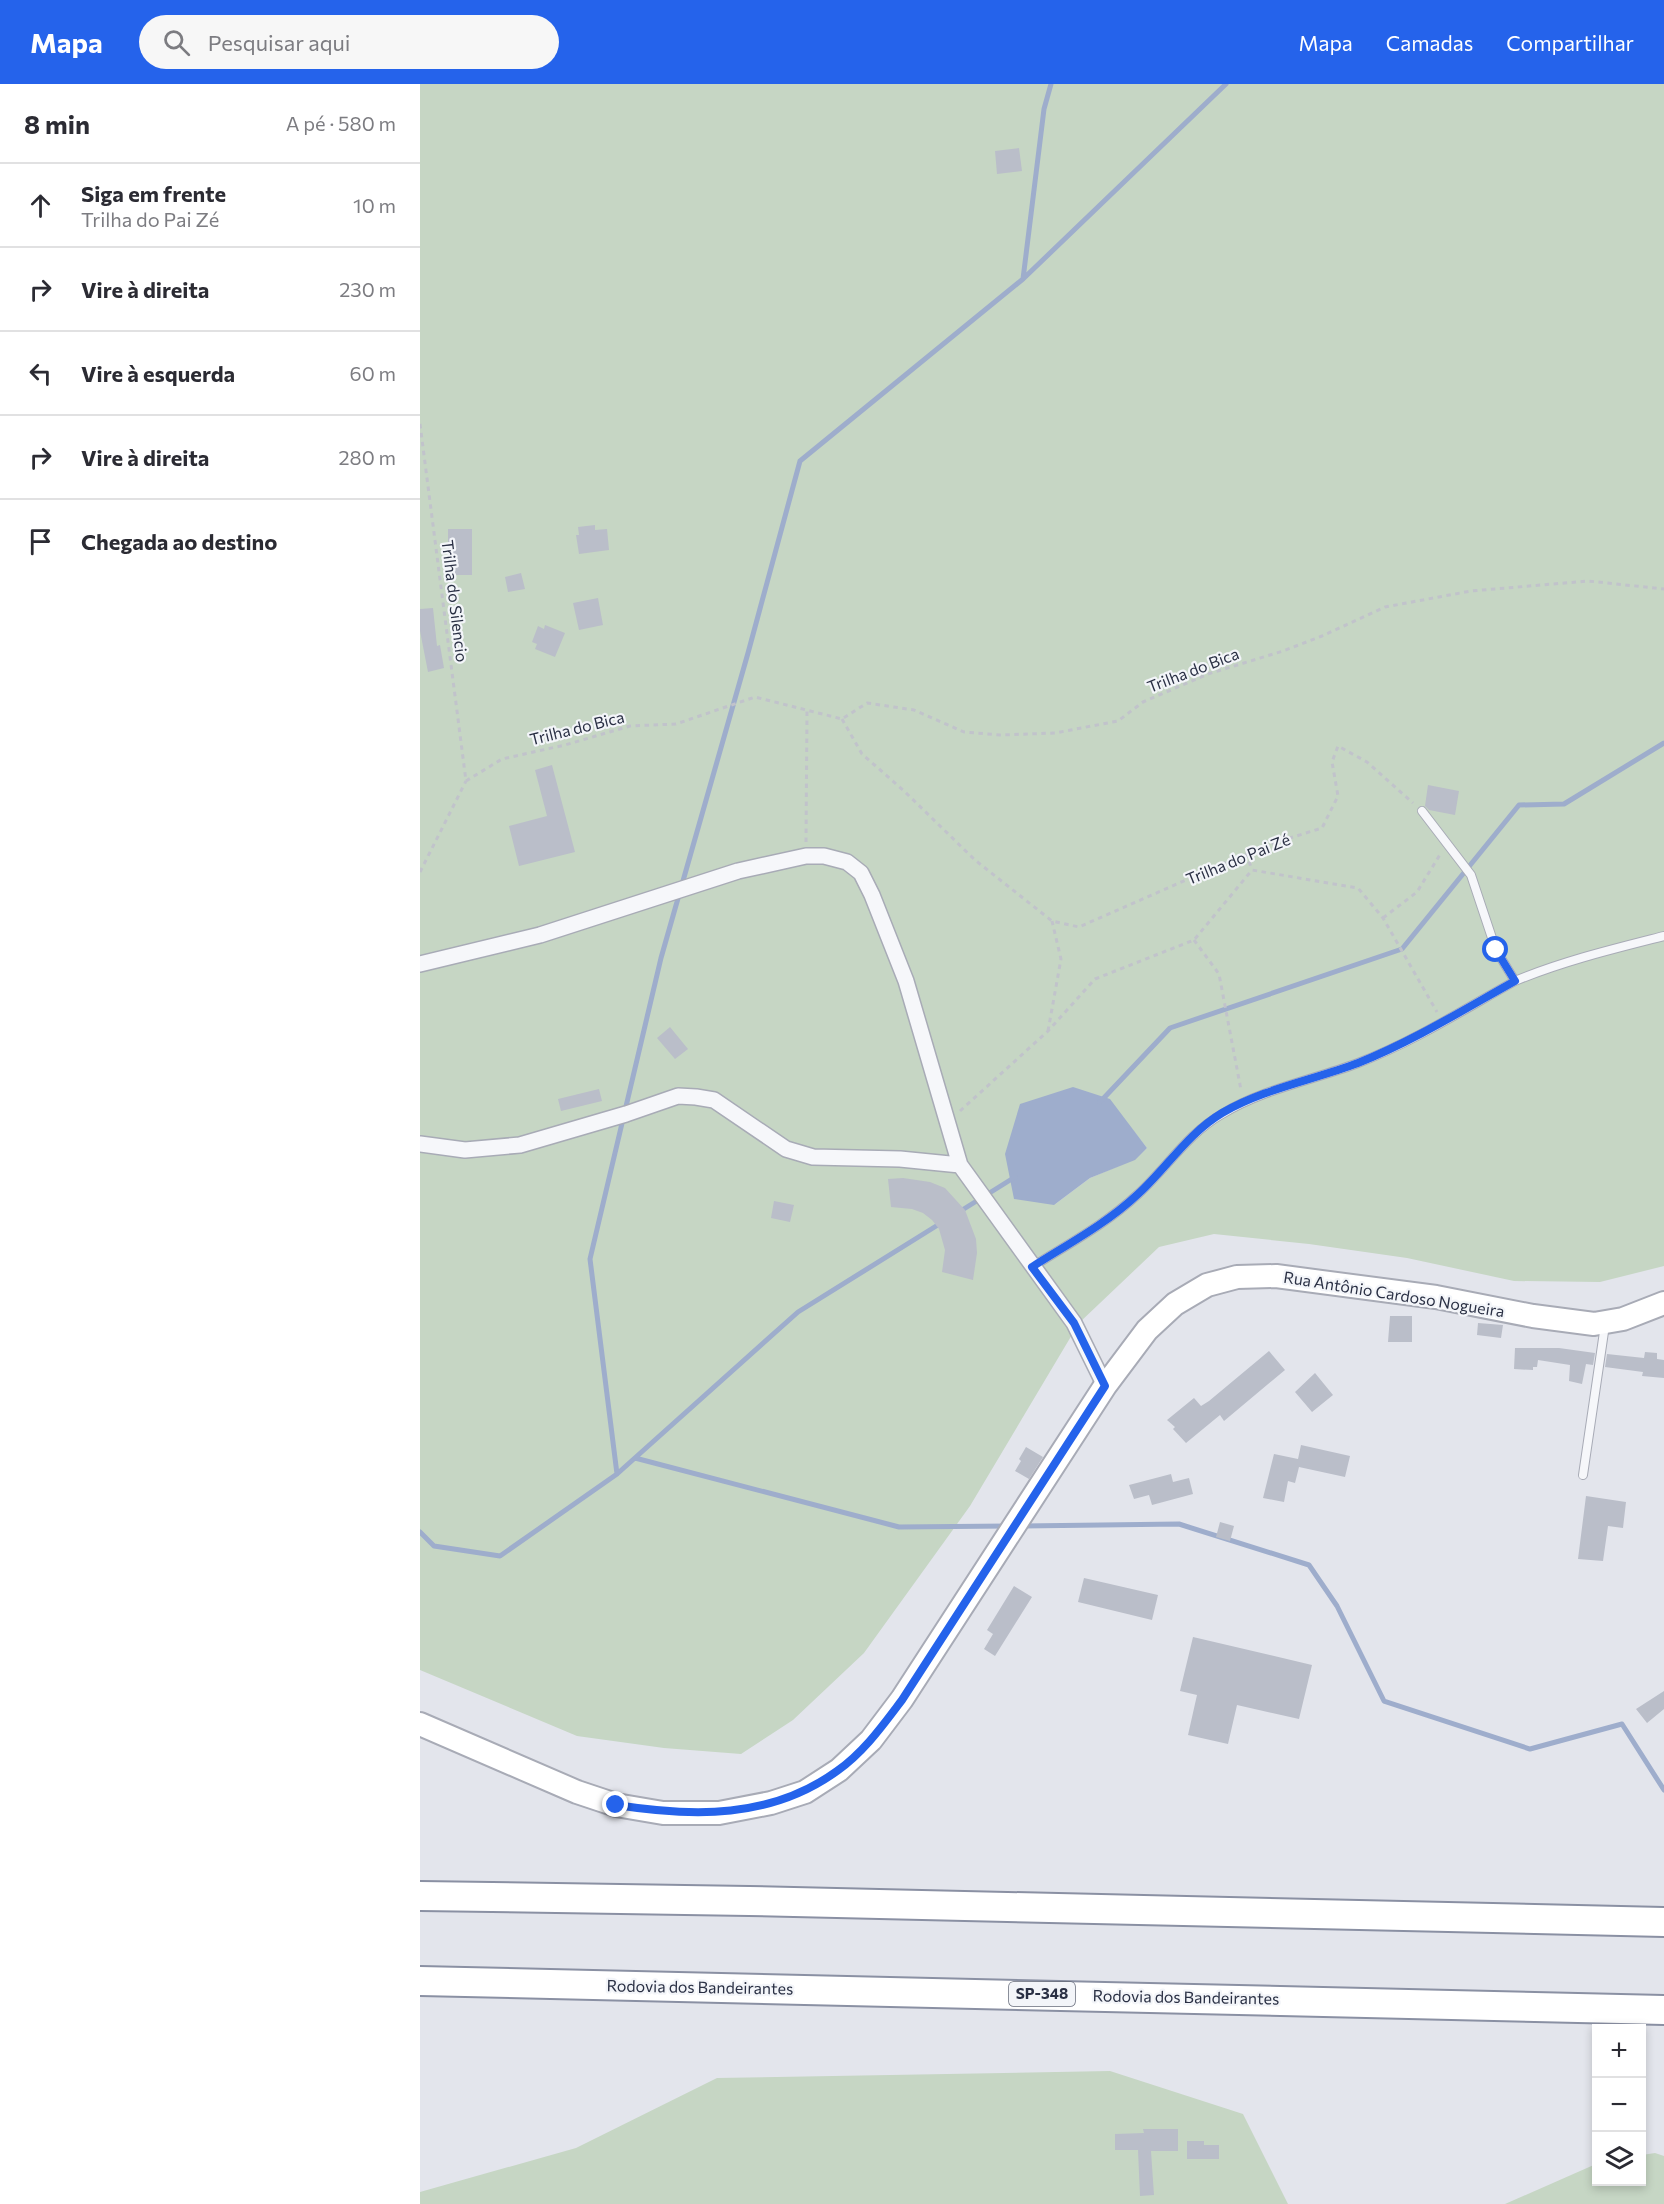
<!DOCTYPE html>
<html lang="pt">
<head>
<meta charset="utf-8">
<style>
	:root { --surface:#fff; --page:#f7f7f7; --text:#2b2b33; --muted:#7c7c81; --line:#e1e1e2; --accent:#2563eb }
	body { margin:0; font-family:Commissioner,sans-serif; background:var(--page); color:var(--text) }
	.controls { position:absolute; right:18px; bottom:18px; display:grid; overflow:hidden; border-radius:0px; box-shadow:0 3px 9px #0003 }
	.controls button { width:54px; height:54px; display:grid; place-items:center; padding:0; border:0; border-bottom:2px solid var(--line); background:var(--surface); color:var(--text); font:30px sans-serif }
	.stop { position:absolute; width:18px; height:18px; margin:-14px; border:4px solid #2563eb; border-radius:50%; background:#fff }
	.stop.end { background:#2563eb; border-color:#fff; box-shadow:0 2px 6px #0008 }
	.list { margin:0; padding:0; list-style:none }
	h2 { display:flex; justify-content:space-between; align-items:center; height:78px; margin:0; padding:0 24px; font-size:26px }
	h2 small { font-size:20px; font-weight:400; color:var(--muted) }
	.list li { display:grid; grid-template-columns:39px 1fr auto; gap:18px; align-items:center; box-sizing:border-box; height:84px; padding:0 24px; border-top:2px solid var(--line) }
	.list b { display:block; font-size:22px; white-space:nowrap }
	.list p { margin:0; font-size:20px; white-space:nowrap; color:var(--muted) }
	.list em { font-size:20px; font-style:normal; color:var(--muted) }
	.icon { flex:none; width:33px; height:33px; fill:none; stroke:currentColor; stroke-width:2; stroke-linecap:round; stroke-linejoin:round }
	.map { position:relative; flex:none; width:1244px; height:2120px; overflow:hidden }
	header { display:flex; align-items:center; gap:36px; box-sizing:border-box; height:84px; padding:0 30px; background:var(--accent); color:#fff }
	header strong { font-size:28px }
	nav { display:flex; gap:33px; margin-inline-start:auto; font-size:21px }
	.search { width:420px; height:54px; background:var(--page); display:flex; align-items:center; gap:15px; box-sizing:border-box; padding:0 21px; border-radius:33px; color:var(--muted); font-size:22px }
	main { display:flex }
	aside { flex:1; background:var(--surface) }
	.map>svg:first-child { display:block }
	.green { fill:#c6d6c4; fill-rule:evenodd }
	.water { fill:#9eadcc }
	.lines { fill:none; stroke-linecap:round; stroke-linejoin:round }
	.stream { stroke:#9eadcc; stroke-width:5 }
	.building { fill:#babec9 }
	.service-casing { stroke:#a8abb6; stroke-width:10 }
	.minor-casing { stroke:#a8abb6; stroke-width:18 }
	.secondary-casing { stroke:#a8abb6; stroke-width:26 }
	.motorway-casing { stroke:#8a90a3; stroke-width:32 }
	.path { stroke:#c1c3cb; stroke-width:3; stroke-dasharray:4.5 4.5; stroke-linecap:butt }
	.service { stroke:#f6f7fa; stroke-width:8 }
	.minor { stroke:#f6f7fa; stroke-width:15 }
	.secondary { stroke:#fff; stroke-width:22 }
	.motorway { stroke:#fff; stroke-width:28 }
	.route { stroke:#2563eb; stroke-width:8 }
	.labels { text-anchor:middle; stroke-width:4.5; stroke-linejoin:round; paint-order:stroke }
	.shield { fill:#f3f5f9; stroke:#666b7a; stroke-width:1.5 }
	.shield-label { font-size:15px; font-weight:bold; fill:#2a3044 }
	.street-label { font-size:16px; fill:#2a3044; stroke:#f3f5f9 }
</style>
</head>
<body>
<header>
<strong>Mapa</strong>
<div class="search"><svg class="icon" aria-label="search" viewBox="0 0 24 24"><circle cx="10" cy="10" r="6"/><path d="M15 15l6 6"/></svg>Pesquisar aqui</div>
<nav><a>Mapa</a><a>Camadas</a><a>Compartilhar</a></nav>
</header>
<main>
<aside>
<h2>8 min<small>A pé · 580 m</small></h2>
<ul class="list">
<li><svg class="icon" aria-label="ahead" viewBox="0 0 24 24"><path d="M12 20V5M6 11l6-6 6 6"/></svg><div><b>Siga em frente</b><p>Trilha do Pai Zé</p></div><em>10 m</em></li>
<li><svg class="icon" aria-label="right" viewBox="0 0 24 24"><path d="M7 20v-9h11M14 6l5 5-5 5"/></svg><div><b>Vire à direita</b></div><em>230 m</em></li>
<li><svg class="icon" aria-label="left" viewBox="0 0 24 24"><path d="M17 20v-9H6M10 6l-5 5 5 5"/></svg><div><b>Vire à esquerda</b></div><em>60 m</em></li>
<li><svg class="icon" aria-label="right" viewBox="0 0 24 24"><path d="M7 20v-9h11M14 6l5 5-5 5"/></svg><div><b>Vire à direita</b></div><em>280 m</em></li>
<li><svg class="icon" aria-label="arrive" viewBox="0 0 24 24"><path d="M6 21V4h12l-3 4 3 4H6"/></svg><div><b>Chegada ao destino</b></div></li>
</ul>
</aside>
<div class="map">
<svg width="1244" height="2120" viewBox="0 0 1244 2120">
	<rect width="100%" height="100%" fill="#e3e5ec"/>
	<!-- green -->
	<path class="green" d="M 0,0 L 1244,0 L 1244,1182 L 1180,1198 L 1094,1197 L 987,1174 L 889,1160 L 794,1150 L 739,1163 L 659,1239 L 550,1422 L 444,1569 L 373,1636 L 321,1670 L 244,1664 L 157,1652 L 0,1586 ZM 712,1045 L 727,1064 L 715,1075 L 670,1094 L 634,1121 Z
		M 690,1987 L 823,2030 L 868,2120 L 0,2120 L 0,2108 L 156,2064 L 297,1994 Z
		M 1235,2069 L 1244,2072 L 1244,2120 L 1085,2120 L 1176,2080 L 1176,2098 L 1222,2098 L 1222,2071 Z"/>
	<!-- water -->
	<path class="water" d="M 653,1003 L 690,1015 L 727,1064 L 715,1076 L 670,1094 L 634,1121 L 594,1115 L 585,1070 L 600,1020 Z"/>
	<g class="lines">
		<!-- stream -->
		<path class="stream" d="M 603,195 L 624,25 L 631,0
			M 680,1018 L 750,944 L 982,865 L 1099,721 L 1144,720 L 1244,659
			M 539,1128 L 595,1093
			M 215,1374 L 479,1443 L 588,1442
			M 197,1390 L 170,1175 L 241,874 L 328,569 L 380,377 L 603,195 L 806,0
			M 603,1442 L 759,1440 L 889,1481 L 917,1522 L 964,1617 L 1110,1665 L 1202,1640 L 1244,1706
			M 0,1448 L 14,1462 L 80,1472 L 197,1390 L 378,1228 L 521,1139"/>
	</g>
	<!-- building -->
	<path class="building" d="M 599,64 L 602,87 L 577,90 L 575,67 Z
		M 175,441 L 175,446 L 187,445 L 189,466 L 159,470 L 156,451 L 159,451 L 158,443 Z
		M 28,445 L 52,445 L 52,491 L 28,491 Z
		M 101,489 L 105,505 L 88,508 L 85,493 Z
		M 178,514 L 183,541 L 159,546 L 153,519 Z
		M 13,524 L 17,562 L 20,561 L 24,584 L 8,588 L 0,547 L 0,525 Z
		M 125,541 L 145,549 L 135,573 L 115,565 L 117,560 L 112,558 L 118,542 L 124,545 Z
		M 132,681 L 155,768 L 99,782 L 89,742 L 127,732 L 115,686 Z
		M 1008,701 L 1039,707 L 1035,731 L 1009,726 L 1005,722 Z
		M 250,943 L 268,965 L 255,975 L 237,954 Z
		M 179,1005 L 182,1017 L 141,1027 L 138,1015 Z
		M 483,1094 L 510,1098 L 525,1104 L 545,1126 L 556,1155 L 557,1169 L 553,1196 L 522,1188 L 525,1166 L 519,1145 L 512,1136 L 503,1129 L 492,1125 L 471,1123 L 468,1095 Z
		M 354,1117 L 374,1121 L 370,1138 L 351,1134 Z
		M 970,1232 L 992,1232 L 992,1258 L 968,1258 Z
		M 1058,1239 L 1083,1241 L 1081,1254 L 1057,1251 Z
		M 1095,1264 L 1139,1264 L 1175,1269 L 1173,1281 L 1166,1280 L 1162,1300 L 1149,1297 L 1150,1281 L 1118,1276 L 1117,1283 L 1113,1283 L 1113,1286 L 1094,1285 Z
		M 849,1267 L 865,1286 L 804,1337 L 800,1331 L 766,1359 L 753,1345 L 755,1343 L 747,1336 L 774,1314 L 781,1322 L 789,1317 Z
		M 1225,1268 L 1237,1269 L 1237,1275 L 1244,1276 L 1244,1294 L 1222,1292 L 1223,1288 L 1185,1283 L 1187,1270 L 1224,1274 Z
		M 895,1289 L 913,1311 L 892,1328 L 875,1308 Z
		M 881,1361 L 930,1372 L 925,1393 L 879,1383 L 875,1399 L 868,1397 L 864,1418 L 843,1414 L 854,1370 L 878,1375 Z
		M 606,1363 L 623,1373 L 609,1395 L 595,1387 L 601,1377 L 599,1375 Z
		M 751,1390 L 753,1398 L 769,1394 L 773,1410 L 732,1421 L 729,1411 L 714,1415 L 709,1401 Z
		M 1166,1412 L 1206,1418 L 1203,1444 L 1188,1442 L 1183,1477 L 1158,1475 Z
		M 800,1438 L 814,1442 L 810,1457 L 796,1453 Z
		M 664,1494 L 738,1511 L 732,1536 L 658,1518 Z
		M 594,1502 L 612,1513 L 575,1572 L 564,1565 L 573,1550 L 567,1546 Z
		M 773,1553 L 892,1581 L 879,1635 L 817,1621 L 808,1660 L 768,1651 L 777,1611 L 760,1607 Z
		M 1244,1607 L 1244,1625 L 1227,1639 L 1216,1625 Z
		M 723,2045 L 758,2045 L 758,2067 L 731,2067 L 734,2111 L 720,2112 L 718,2066 L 695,2066 L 695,2050 L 724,2049 Z
		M 767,2057 L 784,2057 L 784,2061 L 799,2061 L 799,2075 L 767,2075 Z"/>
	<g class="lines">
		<!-- service casing -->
		<g class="service-casing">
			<path id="service" d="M 1002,727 L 1051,791 L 1076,866 L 1095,897
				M 612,1183 C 648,1160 686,1140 717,1111 C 746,1085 767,1050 802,1030 C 843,1005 893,996 938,979 C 993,958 1043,926 1095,897 C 1143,877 1193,865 1244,852
				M 1163,1391 L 1185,1241"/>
		</g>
		<!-- minor casing -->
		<g class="minor-casing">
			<path id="minor" d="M 0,880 L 120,851 L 318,787 L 386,772 L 404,772 L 427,778 L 441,789 L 452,811 L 486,897 L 540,1081 L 654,1239 L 685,1302
				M 0,1060 L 45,1066 L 100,1061 L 206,1030 L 258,1012 L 276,1013 L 294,1016 L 366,1065 L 393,1073 L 480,1075 L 540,1081"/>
		</g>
		<!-- secondary casing -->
		<g class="secondary-casing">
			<path id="secondary" d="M 0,1640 L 157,1708 L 196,1721 L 243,1729 L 299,1729 L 351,1719 L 385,1708 L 419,1686 L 451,1656 L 482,1615 L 685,1302 L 727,1246 L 755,1220 L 787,1201 L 817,1193 L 856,1192 L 1016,1213 L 1113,1232 L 1174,1240 L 1203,1235 L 1244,1219"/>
		</g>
		<!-- motorway casing -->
		<g class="motorway-casing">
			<path id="motorway" d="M 0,1812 L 329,1817 L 1244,1838
				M 0,1897 L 1244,1926"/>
		</g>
		<!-- path -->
		<path class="path" d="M 0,340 L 46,697
			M 422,635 L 442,670 L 483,706 L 555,776 L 632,837 L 659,843 L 841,763 L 902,744 L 918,712 L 912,678 L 918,662 L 947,678 L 993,719
			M 46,697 L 82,675 L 145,661 L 210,642 L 256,640 L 335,613 L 422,635 L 447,619 L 494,626 L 544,648 L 580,651 L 635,649 L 698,637 L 723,618 L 788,590 L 863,567 L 902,552 L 965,523 L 1051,507 L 1168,497 L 1244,505
			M 386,758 L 387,627
			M 826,769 L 832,786
			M 0,788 L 46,697
			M 963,834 L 997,808 L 1021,769
			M 774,856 L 799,890 L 821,1006
			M 628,947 L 641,875 L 632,837
			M 540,1027 L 628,947 L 675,895 L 774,856 L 832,786 L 938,804 L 963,834 L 1017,928"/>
		<!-- service -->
		<use href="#service" class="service"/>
		<!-- minor -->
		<use href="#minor" class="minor"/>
		<!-- secondary -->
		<use href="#secondary" class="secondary"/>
		<!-- motorway -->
		<use href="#motorway" class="motorway"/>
	</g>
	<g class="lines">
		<!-- route -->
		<path class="route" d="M 196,1721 C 273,1733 351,1735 417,1687 C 444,1668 463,1641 482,1616 L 685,1302 L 654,1239 L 612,1183 C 648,1160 686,1140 717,1111 C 746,1085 767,1050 802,1029 C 843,1005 893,996 938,979 C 993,957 1043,926 1095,897 L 1076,866"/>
	</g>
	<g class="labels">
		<!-- shield labels -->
		<rect class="shield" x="589" y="1898" width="66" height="24" rx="4.5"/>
		<g class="shield-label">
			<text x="622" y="1915">SP-348</text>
		</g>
		<!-- street labels -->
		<g class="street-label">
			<text transform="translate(35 517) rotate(83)" y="6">Trilha do Silencio</text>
			<text transform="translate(773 586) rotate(-21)" y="6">Trilha do Bica</text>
			<text transform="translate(157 644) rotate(-14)" y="6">Trilha do Bica</text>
			<text transform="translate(818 775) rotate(-22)" y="6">Trilha do Pai Zé</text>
			<text transform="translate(974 1210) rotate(9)" y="6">Rua Antônio Cardoso Nogueira</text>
			<text transform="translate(280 1903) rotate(1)" y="6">Rodovia dos Bandeirantes</text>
			<text transform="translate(766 1913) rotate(1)" y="6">Rodovia dos Bandeirantes</text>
		</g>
	</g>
</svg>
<div class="controls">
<button>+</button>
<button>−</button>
<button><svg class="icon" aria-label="layers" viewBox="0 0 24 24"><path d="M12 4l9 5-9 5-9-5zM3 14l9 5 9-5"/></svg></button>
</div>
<div class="stop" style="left:1076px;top:866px"></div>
<div class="stop end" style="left:196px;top:1721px"></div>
</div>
</main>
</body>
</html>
